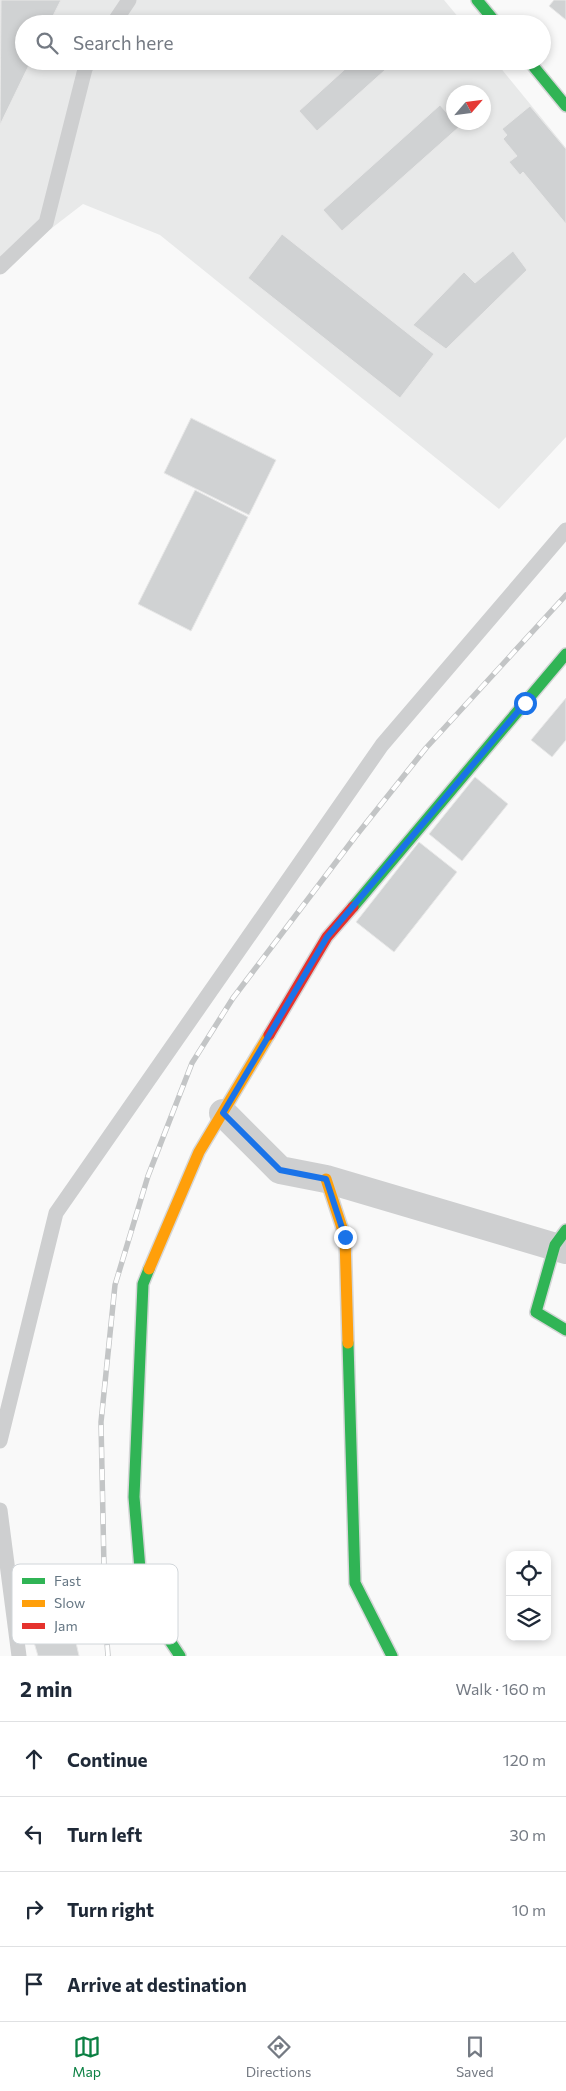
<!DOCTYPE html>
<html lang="en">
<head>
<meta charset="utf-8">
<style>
	:root { --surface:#fff; --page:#f2f2f3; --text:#1f2937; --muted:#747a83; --line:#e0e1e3; --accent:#0b8043 }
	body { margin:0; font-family:Commissioner,sans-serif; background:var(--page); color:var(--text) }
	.controls { position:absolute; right:15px; bottom:15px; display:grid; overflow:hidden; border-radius:10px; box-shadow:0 2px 8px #0003 }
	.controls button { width:45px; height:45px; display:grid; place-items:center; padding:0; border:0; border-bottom:1px solid var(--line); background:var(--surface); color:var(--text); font:25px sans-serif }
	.compass { position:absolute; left:446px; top:85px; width:45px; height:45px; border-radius:50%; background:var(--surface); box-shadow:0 2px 8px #0003; rotate:62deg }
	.stop { position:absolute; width:15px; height:15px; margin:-11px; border:4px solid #1a73e8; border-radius:50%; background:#fff }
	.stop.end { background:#1a73e8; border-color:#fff; box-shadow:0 1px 5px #0008 }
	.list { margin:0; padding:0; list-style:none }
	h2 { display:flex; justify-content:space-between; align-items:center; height:65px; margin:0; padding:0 20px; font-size:21px }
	h2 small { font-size:16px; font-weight:400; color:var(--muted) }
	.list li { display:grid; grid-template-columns:32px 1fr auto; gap:15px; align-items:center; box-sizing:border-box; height:75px; padding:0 20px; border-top:1px solid var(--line) }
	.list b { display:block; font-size:19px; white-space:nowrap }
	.list em { font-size:16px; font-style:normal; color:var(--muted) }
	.icon { flex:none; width:28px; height:28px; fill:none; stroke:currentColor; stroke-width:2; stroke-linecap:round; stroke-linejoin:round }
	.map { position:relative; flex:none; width:566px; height:1656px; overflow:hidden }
	.search { position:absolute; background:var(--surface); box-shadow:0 2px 8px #0003; left:15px; right:15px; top:15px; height:55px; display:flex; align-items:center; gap:12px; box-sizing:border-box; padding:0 18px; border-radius:28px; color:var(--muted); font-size:19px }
	.sheet { height:365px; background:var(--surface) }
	nav { display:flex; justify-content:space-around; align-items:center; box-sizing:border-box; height:70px; border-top:1px solid var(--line); background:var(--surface); font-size:14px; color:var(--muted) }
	nav a { display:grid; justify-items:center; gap:2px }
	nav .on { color:var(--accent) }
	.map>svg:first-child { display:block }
	.built { fill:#e8e9e9; fill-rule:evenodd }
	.building { fill:#d0d2d3; stroke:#e8e8e8 }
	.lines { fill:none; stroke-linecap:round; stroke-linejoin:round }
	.fast-casing { stroke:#d5d6d7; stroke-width:14 }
	.slow-casing { stroke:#d5d6d7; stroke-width:14 }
	.jam-casing { stroke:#d5d6d7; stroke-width:14 }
	.lane { stroke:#cecfd0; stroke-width:15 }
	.street { stroke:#cecfd0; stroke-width:28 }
	.fast { stroke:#30b455; stroke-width:11 }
	.slow { stroke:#ff9f0a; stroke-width:11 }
	.jam { stroke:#e5322d; stroke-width:11 }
	.rail-casing { stroke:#c3c5c6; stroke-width:5.5 }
	.rail { stroke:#fff; stroke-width:4; stroke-dasharray:11; stroke-linecap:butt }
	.route { stroke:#1a73e8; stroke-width:6 }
	.key { fill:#fff; stroke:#d1d6da; stroke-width:1 }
	.key-label { font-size:14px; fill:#657683 }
</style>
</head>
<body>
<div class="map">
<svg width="566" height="1656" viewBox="0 0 566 1656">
	<rect width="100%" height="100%" fill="#f9f9f9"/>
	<!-- built -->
	<path class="built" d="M 0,0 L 444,0 L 464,24 L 24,24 L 24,61 L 495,61 L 566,148 L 566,437 L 499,509 L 160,235 L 83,204 L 0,268 ZM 454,92 L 484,92 L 484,122 L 454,122 Z"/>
	<!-- building -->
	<path class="building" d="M 1,0 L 61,0 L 49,24 L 24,24 L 24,61 L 31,61 L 0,125 Z
		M 554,0 L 566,0 L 566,20 L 549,6 Z
		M 354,61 L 394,62 L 317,131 L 299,111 Z
		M 440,105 L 459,127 L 342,231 L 323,210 Z
		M 530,106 L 566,149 L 566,224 L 523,172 L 520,175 L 509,162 L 517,156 L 503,139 L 507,135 L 502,129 Z
		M 282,234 L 434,354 L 400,398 L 248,278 Z
		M 513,251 L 527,270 L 446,349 L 413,325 L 464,272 L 475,283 Z
		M 191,418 L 276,460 L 249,515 L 164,473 Z
		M 195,490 L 248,517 L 191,631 L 138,604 Z
		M 566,698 L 566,740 L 552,757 L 531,740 Z
		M 475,777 L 508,804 L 462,861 L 429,834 Z
		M 419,842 L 457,872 L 394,952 L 356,922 Z
		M 73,1629 L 79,1656 L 38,1656 L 33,1639 Z"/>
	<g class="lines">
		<!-- fast casing -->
		<g class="fast-casing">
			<path id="fast" d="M 477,0 L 497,24
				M 529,61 L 566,106
				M 353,907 L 566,654
				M 566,1230 L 555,1245 L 536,1312 L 566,1330
				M 149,1269 L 143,1284 L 134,1497 L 141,1581 L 164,1632 L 180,1656
				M 348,1343 L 355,1583 L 392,1656"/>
		</g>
		<!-- slow casing -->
		<g class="slow-casing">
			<path id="slow" d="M 326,1179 L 345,1237 L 348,1343
				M 149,1269 L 199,1152 L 269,1035"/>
		</g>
		<!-- jam casing -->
		<g class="jam-casing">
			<path id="jam" d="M 269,1035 L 327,937 L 353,907"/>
		</g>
		<!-- lane -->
		<path class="lane" d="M 113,24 L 129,0
			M 0,267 L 46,223 L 85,69 L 89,61
			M 0,1441 L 56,1213 L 382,745 L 566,530
			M 0,1510 L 19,1656"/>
		<!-- street -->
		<path class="street" d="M 223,1113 L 280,1170 L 326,1179 L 566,1250"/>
		<!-- fast -->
		<use href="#fast" class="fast"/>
		<!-- slow -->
		<use href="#slow" class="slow"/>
		<!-- jam -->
		<use href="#jam" class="jam"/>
		<!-- rail casing -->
		<g class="rail-casing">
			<path id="rail" d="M 108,1656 L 105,1616 L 101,1422 L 115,1285 L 148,1176 L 192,1063 L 233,998 L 355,837 L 426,748 L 566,595"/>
		</g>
		<!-- rail -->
		<use href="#rail" class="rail"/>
	</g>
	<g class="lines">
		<!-- route -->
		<path class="route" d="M 345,1237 L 326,1179 L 280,1170 L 223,1113 L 327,937 L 525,703"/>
	</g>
	<!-- legend -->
	<rect x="12" y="1564" width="166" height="80" rx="8" class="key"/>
	<rect x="22" y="1578" width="23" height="6" fill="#30b455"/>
	<rect x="22" y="1600" width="23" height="7" fill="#ff9f0a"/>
	<rect x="22" y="1623" width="23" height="6" fill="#e5322d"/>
	<g class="key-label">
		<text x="54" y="1586">Fast</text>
		<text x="54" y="1608">Slow</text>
		<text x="54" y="1631">Jam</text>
	</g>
</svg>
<div class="controls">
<button><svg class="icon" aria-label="locate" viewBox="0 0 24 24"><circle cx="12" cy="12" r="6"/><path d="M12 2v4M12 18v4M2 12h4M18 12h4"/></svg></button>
<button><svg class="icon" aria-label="layers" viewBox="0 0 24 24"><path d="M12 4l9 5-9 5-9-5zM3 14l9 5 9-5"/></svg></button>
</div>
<svg class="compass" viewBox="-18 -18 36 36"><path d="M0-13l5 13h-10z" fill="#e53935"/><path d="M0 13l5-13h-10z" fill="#747a83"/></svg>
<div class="stop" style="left:525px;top:703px"></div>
<div class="stop end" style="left:345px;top:1237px"></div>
<div class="search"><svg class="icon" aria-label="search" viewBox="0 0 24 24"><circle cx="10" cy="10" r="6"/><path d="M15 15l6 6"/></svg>Search here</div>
</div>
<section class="sheet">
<h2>2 min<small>Walk · 160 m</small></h2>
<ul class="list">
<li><svg class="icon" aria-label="ahead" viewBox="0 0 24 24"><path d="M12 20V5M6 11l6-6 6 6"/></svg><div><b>Continue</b></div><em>120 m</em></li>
<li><svg class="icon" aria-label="left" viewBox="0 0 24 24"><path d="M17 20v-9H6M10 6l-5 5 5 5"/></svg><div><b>Turn left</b></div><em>30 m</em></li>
<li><svg class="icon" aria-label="right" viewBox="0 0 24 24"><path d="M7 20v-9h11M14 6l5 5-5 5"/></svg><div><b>Turn right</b></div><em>10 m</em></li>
<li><svg class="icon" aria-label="arrive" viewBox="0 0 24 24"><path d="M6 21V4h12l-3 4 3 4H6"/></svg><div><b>Arrive at destination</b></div></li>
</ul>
</section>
<nav>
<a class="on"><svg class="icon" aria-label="map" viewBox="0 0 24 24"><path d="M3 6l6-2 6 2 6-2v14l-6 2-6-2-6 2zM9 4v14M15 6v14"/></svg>Map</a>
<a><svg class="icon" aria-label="directions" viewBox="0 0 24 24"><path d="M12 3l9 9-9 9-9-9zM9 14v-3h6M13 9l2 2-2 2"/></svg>Directions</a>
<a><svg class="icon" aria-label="saved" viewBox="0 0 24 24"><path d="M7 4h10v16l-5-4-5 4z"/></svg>Saved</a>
</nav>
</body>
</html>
